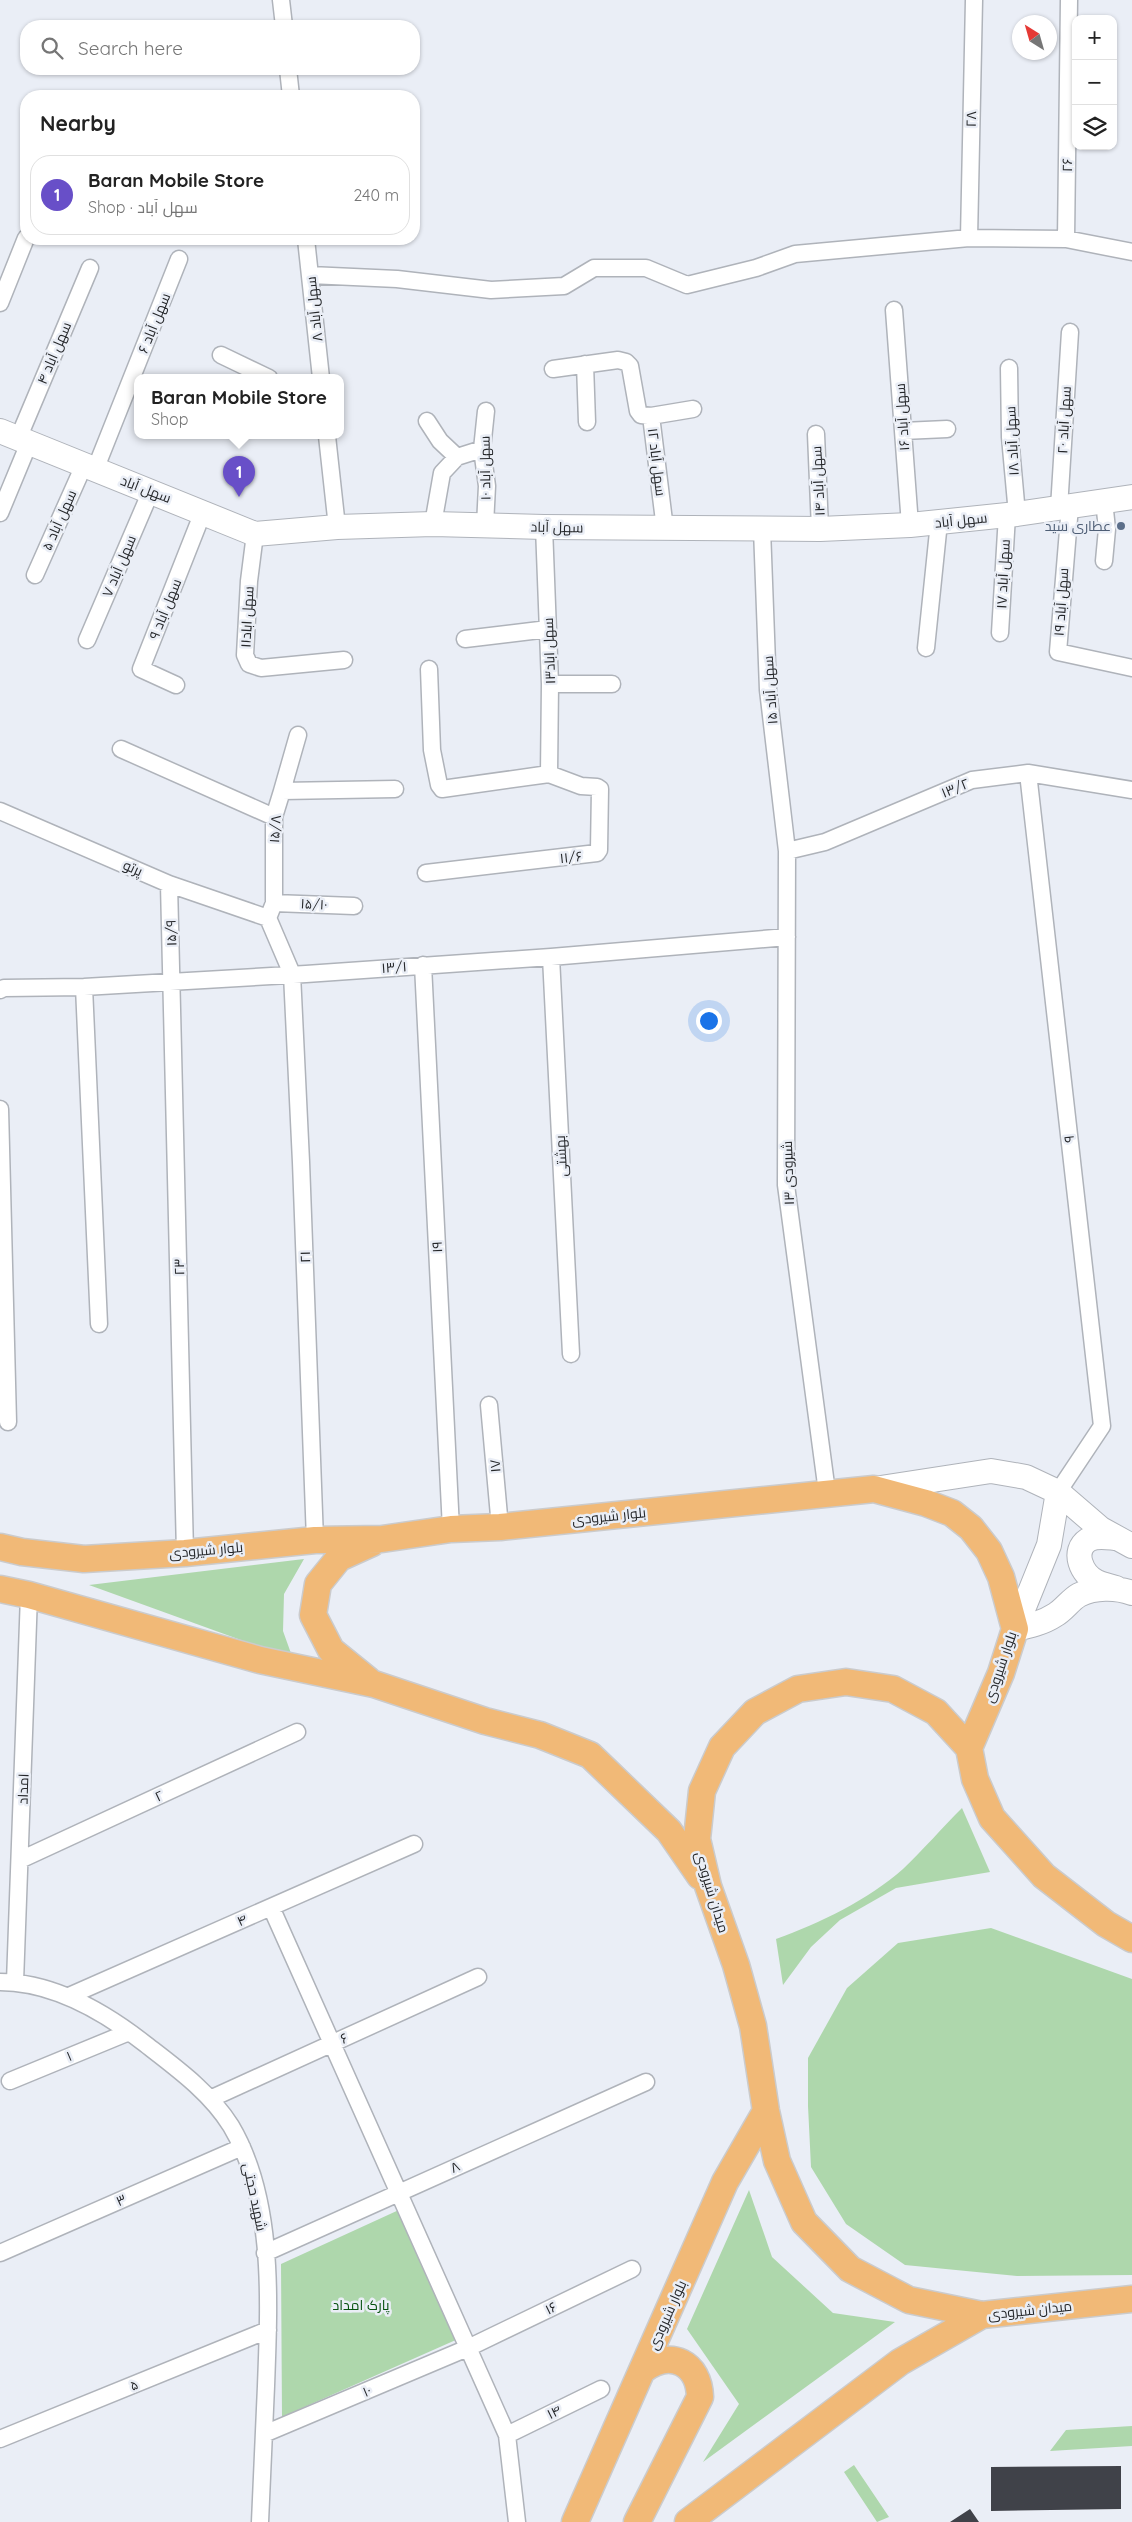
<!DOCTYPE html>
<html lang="en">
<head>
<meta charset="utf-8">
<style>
	:root { --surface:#fff; --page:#f2f2f2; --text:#222; --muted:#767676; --line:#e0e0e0; --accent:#684fc8 }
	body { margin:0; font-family:Quicksand,Cairo,sans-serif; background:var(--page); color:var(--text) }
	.controls { position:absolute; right:15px; top:15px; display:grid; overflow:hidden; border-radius:10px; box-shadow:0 1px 4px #0004 }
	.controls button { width:45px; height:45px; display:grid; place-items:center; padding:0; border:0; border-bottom:1px solid var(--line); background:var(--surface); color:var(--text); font:25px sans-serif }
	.compass { position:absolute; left:1012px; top:15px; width:45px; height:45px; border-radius:50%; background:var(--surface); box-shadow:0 1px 4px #0004; rotate:323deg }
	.you { position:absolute; left:708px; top:1020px; width:18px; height:18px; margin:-12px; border:4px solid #fff; border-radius:50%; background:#1a73e8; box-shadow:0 0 0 8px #1a73e833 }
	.badge { display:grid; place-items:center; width:32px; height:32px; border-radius:50%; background:var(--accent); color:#fff; font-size:16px; font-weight:700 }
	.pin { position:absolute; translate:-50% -41px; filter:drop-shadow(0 1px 2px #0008) }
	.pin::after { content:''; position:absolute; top:26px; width:18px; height:15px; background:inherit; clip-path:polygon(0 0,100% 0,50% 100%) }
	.popup { position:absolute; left:134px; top:374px; width:210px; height:65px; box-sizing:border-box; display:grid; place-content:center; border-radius:10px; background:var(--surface); filter:drop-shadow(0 1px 4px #0005); font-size:16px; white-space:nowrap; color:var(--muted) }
	.popup b { font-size:19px; color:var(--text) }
	.popup::after { content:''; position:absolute; left:50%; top:100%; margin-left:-10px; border:10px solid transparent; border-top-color:var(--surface) }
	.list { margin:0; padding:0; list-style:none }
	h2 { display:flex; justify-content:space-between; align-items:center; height:65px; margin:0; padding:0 20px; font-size:21px }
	h2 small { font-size:16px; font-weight:400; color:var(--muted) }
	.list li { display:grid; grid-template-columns:32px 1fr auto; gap:15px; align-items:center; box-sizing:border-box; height:80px; margin:0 10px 10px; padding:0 10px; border:1px solid var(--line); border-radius:20px }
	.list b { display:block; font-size:19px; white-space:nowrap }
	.list p { margin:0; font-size:16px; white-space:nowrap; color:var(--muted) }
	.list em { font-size:16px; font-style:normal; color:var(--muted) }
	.icon { flex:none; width:28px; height:28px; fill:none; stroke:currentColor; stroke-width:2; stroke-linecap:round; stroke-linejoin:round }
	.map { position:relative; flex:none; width:1132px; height:2522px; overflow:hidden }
	.search { position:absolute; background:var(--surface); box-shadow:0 1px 4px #0004; left:20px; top:20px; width:400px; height:55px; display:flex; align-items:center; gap:12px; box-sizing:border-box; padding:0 18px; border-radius:20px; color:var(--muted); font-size:19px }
	.panel { position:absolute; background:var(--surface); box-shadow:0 1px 4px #0004; left:20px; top:90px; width:400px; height:155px; border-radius:20px }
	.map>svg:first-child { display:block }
	.green { fill:#aed7ac }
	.building { fill:#404249 }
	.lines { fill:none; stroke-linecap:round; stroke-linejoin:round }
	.street-casing { stroke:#afb3ba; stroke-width:19 }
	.secondary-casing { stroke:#afb3ba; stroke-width:26 }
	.primary-casing { stroke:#cbcbcc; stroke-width:29 }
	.street { stroke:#fff; stroke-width:16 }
	.secondary { stroke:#fff; stroke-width:24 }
	.primary { stroke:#f1b977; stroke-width:26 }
	.service-dot { fill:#5c6f8a; stroke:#eaeef6; stroke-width:2 }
	.labels { text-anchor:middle; stroke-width:5; stroke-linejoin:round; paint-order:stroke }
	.street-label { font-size:14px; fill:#25272a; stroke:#eaeef6 }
	.service-label { font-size:14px; fill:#4e5e75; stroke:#eaeef6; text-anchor:end }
	.park-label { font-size:14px; fill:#05510d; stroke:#eaeef6 }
</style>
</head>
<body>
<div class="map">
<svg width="1132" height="2522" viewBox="0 0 1132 2522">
	<rect width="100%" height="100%" fill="#eaeef6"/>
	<!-- green -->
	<path class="green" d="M 304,1559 L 284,1594 L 283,1631 L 293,1659 L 89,1585 Z
		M 962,1808 L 990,1872 L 896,1888 L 840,1920 L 811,1947 L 783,1985 L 776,1939 C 820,1923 868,1900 903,1869 C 923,1850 942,1828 962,1808 Z
		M 991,1928 L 1132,1979 L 1132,2275 L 1017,2276 L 905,2265 L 846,2224 L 811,2167 L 808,2106 L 808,2058 L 847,1988 L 898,1943 Z
		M 749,2190 L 772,2257 L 833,2313 L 895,2322 L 703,2462 L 739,2404 L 687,2329 Z
		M 401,2209 L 458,2339 L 282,2417 L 281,2264 Z
		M 1132,2426 L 1132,2446 L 1050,2451 L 1066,2430 Z
		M 854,2465 L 889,2517 L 877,2522 L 844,2472 Z"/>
	<!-- building -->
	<path class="building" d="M 1121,2466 L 1121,2509 L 991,2511 L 991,2467 Z
		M 970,2509 L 979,2522 L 950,2522 Z"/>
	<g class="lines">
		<!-- street casing -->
		<g class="street-casing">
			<path id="street" d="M 281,0 L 284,26
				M 288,69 L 291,96
				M 969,238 L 974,0
				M 306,239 L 321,378
				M 1066,239 L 1069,0
				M 310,275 L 397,279 L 491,290 L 564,286 L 594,268 L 646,268 L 687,285 L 756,268 L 795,254 L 969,238 L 1066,239 L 1132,252
				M 0,303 L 26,238
				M 894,310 L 910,525
				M 221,355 L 269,378
				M 585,364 L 587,422
				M 1009,368 L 1010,437 L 1017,514
				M 553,369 L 618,360 L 626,362 L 630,366 L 638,411 L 641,415 L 651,416 L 665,529
				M 651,416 L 693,409
				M 427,421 L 440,441 L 457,457
				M 903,431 L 947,429
				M 816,434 L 820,529
				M 327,436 L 337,527
				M 18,439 L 90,268
				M 95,470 L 179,259
				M 1104,501 L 1107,529 L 1104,561
				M 1070,506 L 1058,652 L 1132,668
				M 1059,508 L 1070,332
				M 0,513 L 29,443
				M 433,524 L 442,473 L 457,457 L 482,449
				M 485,525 L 487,486 L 482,449 L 486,411
				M 544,527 L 550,684 L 549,774
				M 762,529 L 768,690 L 787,851 L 786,1185 L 827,1492
				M 255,534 L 249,581 L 245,655 L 249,664 L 261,668 L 344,660
				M 35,575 L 84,465
				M 1000,633 L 1007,515
				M 465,639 L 548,629
				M 87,640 L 151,491
				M 926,648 L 939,522
				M 429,669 L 432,750 L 439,785 L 442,789 L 549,774
				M 550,684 L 612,684
				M 176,685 L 141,669 L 203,512
				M 121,749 L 274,817
				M 1028,773 L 1102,1426 L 1058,1492
				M 282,791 L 298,735
				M 0,811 L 169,884 L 268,918
				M 787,851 L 825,842 L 972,780 L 1028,773 L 1132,790
				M 426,873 L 597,853 L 599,850 L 600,789 L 597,787 L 581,786 L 549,774
				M 169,884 L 185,1553
				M 274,903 L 354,906
				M 268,918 L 292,974 L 301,1162 L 315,1540
				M 268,918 L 274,903 L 274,817 L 282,791 L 395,789
				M 551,957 L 571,1354
				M 423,965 L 451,1529
				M 84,987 L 99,1324
				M 0,990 L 4,988 L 84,987 L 306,974 L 551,957 L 787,937
				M 0,1109 L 8,1422
				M 489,1405 L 500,1527
				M 20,1860 L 297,1732
				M 271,1907 L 507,2435 L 517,2522
				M 0,1982 C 53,1982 103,2011 144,2043 C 175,2067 210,2092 231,2126 C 275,2200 269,2303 266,2386 C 264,2431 262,2477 260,2522
				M 15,1982 L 29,1595
				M 69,1996 L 414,1844
				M 10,2081 L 129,2032
				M 210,2099 L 478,1977
				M 0,2253 L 242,2147
				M 265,2253 L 646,2082
				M 264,2434 L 470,2347 L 632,2269
				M 507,2435 L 601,2389
				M 0,2439 L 268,2330"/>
		</g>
		<!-- secondary casing -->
		<g class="secondary-casing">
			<path id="secondary" d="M 0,431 L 255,534 L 337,527 L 433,524 L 544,527 L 820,529 L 910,525 L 1017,514 L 1132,497
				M 874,1489 L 991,1471 L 1026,1477 L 1058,1492 L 1101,1529 L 1132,1546
				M 1115,1538 C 1106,1537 1096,1535 1088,1540 C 1071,1551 1082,1575 1097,1582 C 1103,1585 1110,1586 1116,1588
				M 1015,1629 L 1049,1545 L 1058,1492
				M 1015,1629 C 1029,1626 1043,1623 1055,1615 C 1064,1610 1070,1600 1079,1595 C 1094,1587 1116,1587 1132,1593"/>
		</g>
		<!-- primary casing -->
		<g class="primary-casing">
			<path id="primary" d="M 0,1547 L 22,1552 L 84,1559 L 185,1553 L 315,1540 L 382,1539 L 451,1529 L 500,1527 L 874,1489 L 926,1503 L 952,1513 L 971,1528 L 989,1551 L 1001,1577 L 1015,1629 L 1001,1673 L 969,1748
				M 0,1589 L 29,1595 L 260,1660 L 374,1684 L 485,1721 L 540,1735 L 590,1755 L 669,1831 L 700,1876
				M 368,1680 L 331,1650 L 313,1615 L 318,1584 L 339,1558 L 372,1543
				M 1132,1939 L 1106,1924 L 1044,1876 L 992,1818 L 975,1779 L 969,1748 L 936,1712 L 893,1689 L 846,1682 L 798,1689 L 755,1712 L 722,1747 L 702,1791 L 697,1839 L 708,1886 L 736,1965 L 753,2026 L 766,2111 L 777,2161 L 804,2222 L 850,2269 L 909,2300 L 982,2315 L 1132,2299
				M 575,2522 L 725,2182 L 766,2111
				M 637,2522 L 700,2397 C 699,2363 671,2349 644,2369
				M 688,2522 L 900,2362 L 982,2315"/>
		</g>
		<!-- street -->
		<use href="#street" class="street"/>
		<!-- secondary -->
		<use href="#secondary" class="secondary"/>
		<!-- primary -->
		<use href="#primary" class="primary"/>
	</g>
	<!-- markers -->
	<circle class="service-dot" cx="1121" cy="526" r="5"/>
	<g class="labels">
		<!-- street labels -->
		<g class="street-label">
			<text transform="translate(971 119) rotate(-89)" y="5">۲۸</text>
			<text transform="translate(1067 165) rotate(-89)" y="5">۲۶</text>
			<text transform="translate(314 309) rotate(-96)" y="5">سهل آباد ۸</text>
			<text transform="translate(154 323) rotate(-68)" y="5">سهل آباد ۶</text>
			<text transform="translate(54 353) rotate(-67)" y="5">سهل آباد ۴</text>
			<text transform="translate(902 417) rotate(-94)" y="5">سهل آباد ۱۶</text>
			<text transform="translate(1064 420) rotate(-87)" y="5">سهل آباد ۲۰</text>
			<text transform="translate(1012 441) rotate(-93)" y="5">سهل آباد ۱۸</text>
			<text transform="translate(657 462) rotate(83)" y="5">سهل آباد ۱۲</text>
			<text transform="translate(485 468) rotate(-91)" y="5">سهل آباد ۱۰</text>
			<text transform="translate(818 481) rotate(-93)" y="5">سهل آباد ۱۴</text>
			<text transform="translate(146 489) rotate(21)" y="5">سهل آباد</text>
			<text transform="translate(59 520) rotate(-66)" y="5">سهل آباد ۵</text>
			<text transform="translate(961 520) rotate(-6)" y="5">سهل آباد</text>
			<text transform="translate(557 527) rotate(1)" y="5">سهل آباد</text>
			<text transform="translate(119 566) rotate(-67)" y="5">سهل آباد ۷</text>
			<text transform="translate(1003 574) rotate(-87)" y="5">سهل آباد ۱۷</text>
			<text transform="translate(1061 602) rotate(-86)" y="5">سهل آباد ۱۹</text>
			<text transform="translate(165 609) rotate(-68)" y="5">سهل آباد ۹</text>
			<text transform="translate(247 617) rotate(-87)" y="5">سهل اباد۱۱</text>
			<text transform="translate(549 651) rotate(-92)" y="5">سهل اباد۱۳</text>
			<text transform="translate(770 690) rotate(-94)" y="5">سهل آباد ۱۵</text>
			<text transform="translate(955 788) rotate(-22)" y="5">۱۳/۲</text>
			<text transform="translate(275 829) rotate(-86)" y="5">۱۵/۸</text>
			<text transform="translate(571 857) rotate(-6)" y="5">۱۱/۶</text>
			<text transform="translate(133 868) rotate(24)" y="5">پرتو</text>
			<text transform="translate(314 904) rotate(3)" y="5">۱۵/۱۰</text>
			<text transform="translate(171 933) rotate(-92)" y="5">۱۵/۹</text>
			<text transform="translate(394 967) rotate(-4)" y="5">۱۳/۱</text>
			<text transform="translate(1069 1139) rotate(-96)" y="5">۹</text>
			<text transform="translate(561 1156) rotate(-93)" y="5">بهشتی</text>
			<text transform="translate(788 1173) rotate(-92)" y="5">شیرودی ۱۳</text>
			<text transform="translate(437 1247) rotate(-93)" y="5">۱۹</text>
			<text transform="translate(305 1257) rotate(-92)" y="5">۲۱</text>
			<text transform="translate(179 1267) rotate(-91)" y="5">۲۳</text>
			<text transform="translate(495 1466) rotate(-95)" y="5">۱۷</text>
			<text transform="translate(609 1516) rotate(-6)" y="5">بلوار شیرودی</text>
			<text transform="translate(206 1550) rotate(-5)" y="5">بلوار شیرودی</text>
			<text transform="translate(1000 1667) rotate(-71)" y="5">بلوار شیرودی</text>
			<text transform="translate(23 1789) rotate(-88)" y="5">امداد</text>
			<text transform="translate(159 1796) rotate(-25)" y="5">۲</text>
			<text transform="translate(712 1892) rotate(73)" y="5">میدان شیرودی</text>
			<text transform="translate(242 1920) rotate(-24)" y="5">۴</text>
			<text transform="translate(344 2038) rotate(-24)" y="5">۶</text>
			<text transform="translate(69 2056) rotate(-23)" y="5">۱</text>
			<text transform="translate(455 2167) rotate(-24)" y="5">۸</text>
			<text transform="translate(255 2197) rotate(78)" y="5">شهید حجتی</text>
			<text transform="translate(121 2200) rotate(-24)" y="5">۳</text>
			<text transform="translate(551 2308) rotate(-26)" y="5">۱۶</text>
			<text transform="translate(1030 2310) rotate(-6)" y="5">میدان شیرودی</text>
			<text transform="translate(667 2315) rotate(-66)" y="5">بلوار شیرودی</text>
			<text transform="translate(134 2385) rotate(-22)" y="5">۵</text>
			<text transform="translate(367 2391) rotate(-23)" y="5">۱۰</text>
			<text transform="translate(554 2412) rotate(-26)" y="5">۱۴</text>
		</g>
		<!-- service labels -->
		<g class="service-label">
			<text x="1111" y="531">عطاری سید</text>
		</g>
		<!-- park labels -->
		<g class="park-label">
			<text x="361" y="2310">پارک امداد</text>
		</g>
	</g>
</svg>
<div class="controls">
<button>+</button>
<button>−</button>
<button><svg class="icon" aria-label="layers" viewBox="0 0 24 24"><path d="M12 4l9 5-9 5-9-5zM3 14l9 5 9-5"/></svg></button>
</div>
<svg class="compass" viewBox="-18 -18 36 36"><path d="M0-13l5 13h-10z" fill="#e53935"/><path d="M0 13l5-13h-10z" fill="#767676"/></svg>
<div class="you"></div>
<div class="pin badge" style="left:239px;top:497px">1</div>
<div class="popup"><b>Baran Mobile Store</b>Shop</div>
<div class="search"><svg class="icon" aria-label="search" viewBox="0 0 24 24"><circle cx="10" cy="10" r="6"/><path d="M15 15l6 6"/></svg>Search here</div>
<section class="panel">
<h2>Nearby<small></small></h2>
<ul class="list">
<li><span class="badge">1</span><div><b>Baran Mobile Store</b><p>Shop · سهل آباد</p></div><em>240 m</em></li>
</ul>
</section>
</div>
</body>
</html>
